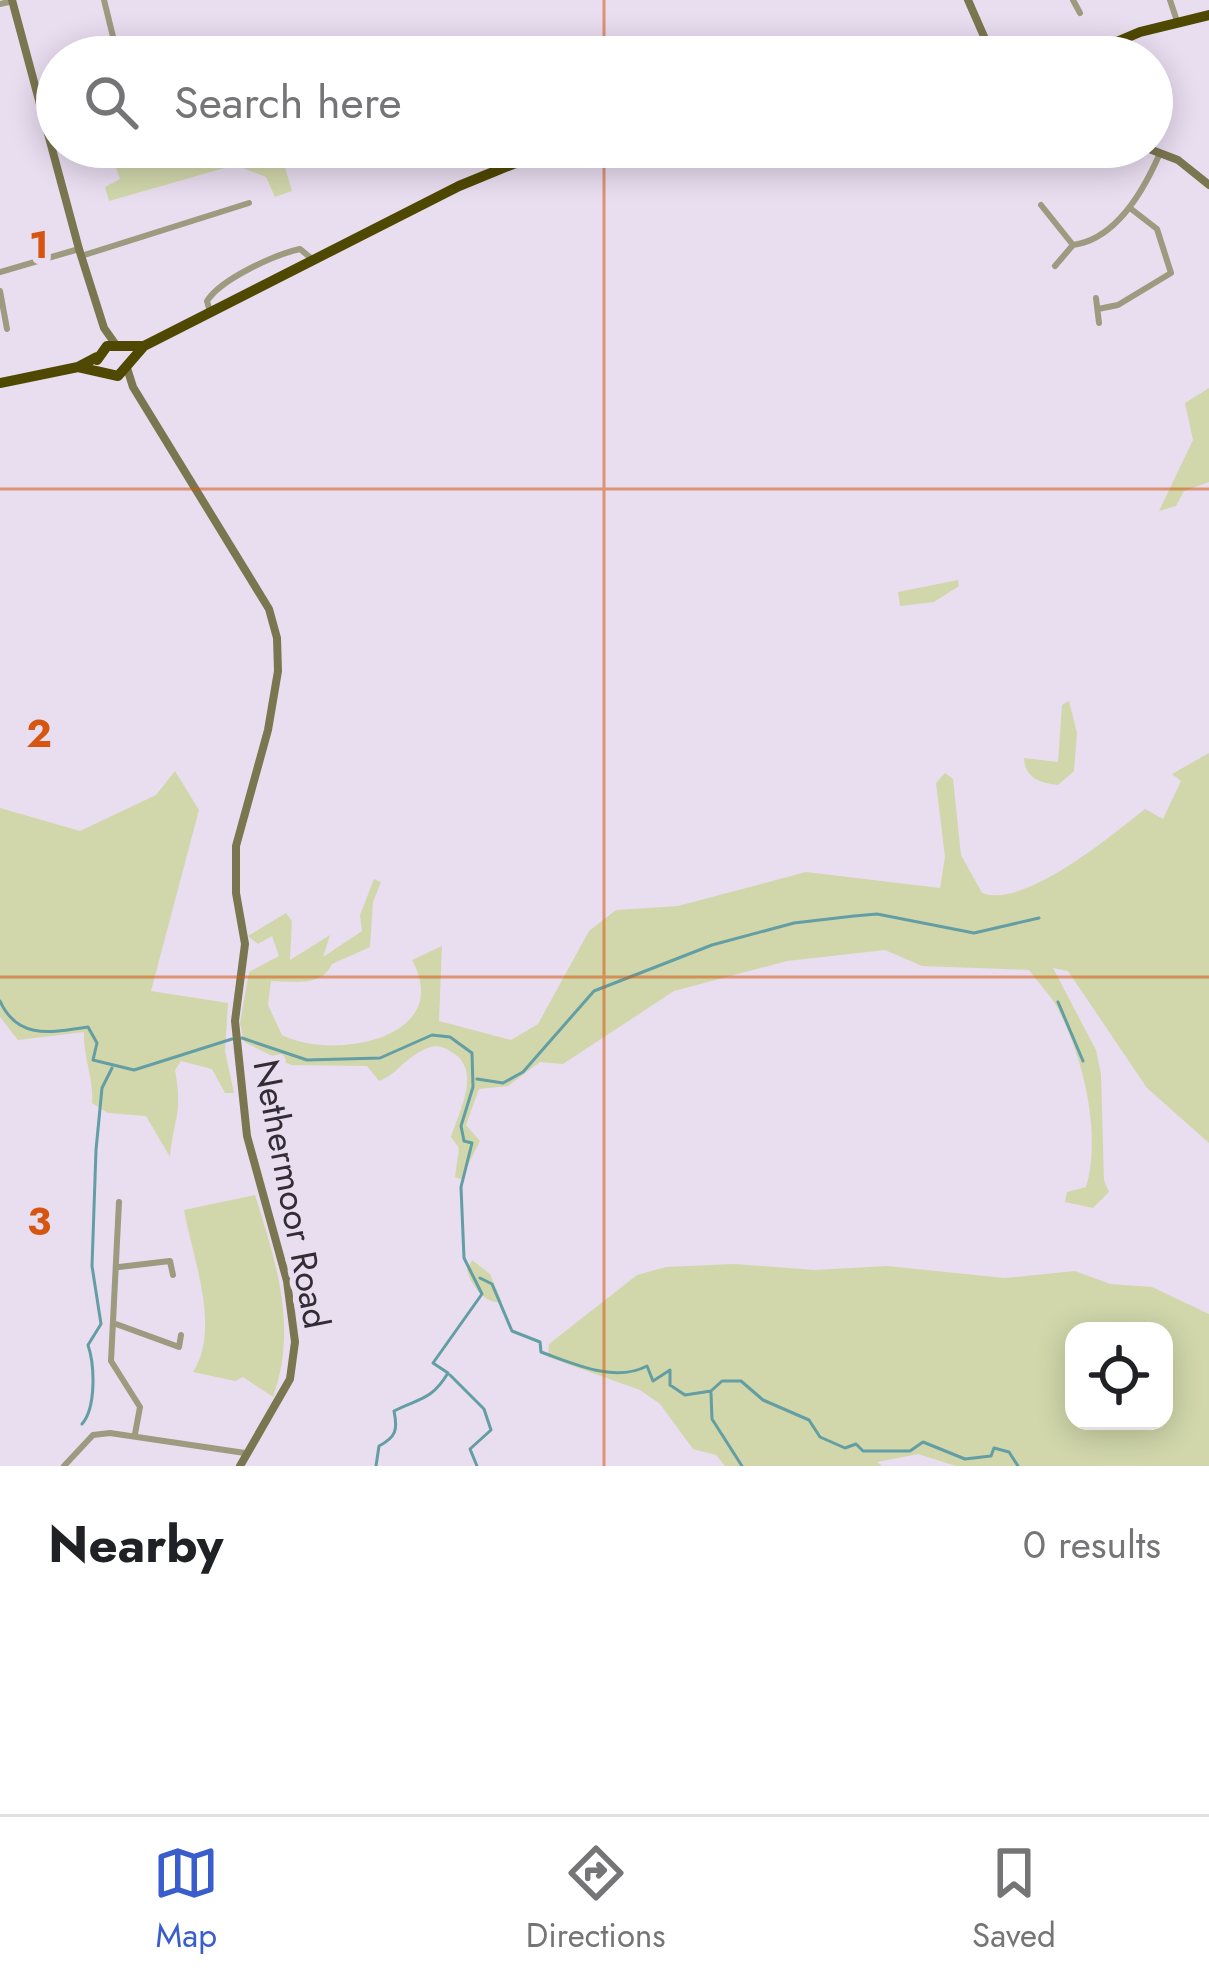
<!DOCTYPE html>
<html lang="en">
<head>
<meta charset="utf-8">
<style>
	:root { --surface:#fff; --page:#f2f2f2; --text:#202124; --muted:#757577; --line:#e0e0e0; --accent:#3a5dce }
	body { margin:0; font-family:Jost,sans-serif; background:var(--page); color:var(--text) }
	.controls { position:absolute; right:36px; bottom:36px; display:grid; overflow:hidden; border-radius:24px; box-shadow:0 6px 30px #0003 }
	.controls button { width:108px; height:108px; display:grid; place-items:center; padding:0; border:0; border-bottom:3px solid var(--line); background:var(--surface); color:var(--text); font:60px sans-serif }
	.list { margin:0; padding:0; list-style:none }
	h2 { display:flex; justify-content:space-between; align-items:center; height:156px; margin:0; padding:0 48px; font-size:51px }
	h2 small { font-size:39px; font-weight:400; color:var(--muted) }
	.icon { flex:none; width:66px; height:66px; fill:none; stroke:currentColor; stroke-width:2; stroke-linecap:round; stroke-linejoin:round }
	.map { position:relative; flex:none; width:1209px; height:1466px; overflow:hidden }
	.search { position:absolute; background:var(--surface); box-shadow:0 6px 30px #0003; left:36px; right:36px; top:36px; height:132px; display:flex; align-items:center; gap:30px; box-sizing:border-box; padding:0 42px; border-radius:66px; color:var(--muted); font-size:45px }
	.sheet { height:348px; background:var(--surface) }
	nav { display:flex; justify-content:space-around; align-items:center; box-sizing:border-box; height:168px; border-top:3px solid var(--line); background:var(--surface); font-size:33px; color:var(--muted) }
	nav a { display:grid; justify-items:center; gap:6px }
	nav .on { color:var(--accent) }
	.map>svg:first-child { display:block }
	.commercial { fill:#d8ccdf }
	.green { fill:#d1d7ab; fill-rule:evenodd }
	.lines { fill:none; stroke-linecap:round; stroke-linejoin:round }
	.stream { stroke:#629ea3; stroke-width:3 }
	.street { stroke:#9c9a7f; stroke-width:6 }
	.secondary { stroke:#7a764f; stroke-width:8 }
	.highway { stroke:#4f4800; stroke-width:10 }
	.grid { fill:none; stroke:#d65510; stroke-width:3; stroke-opacity:0.55 }
	.labels { text-anchor:middle; stroke-width:12; stroke-linejoin:round; paint-order:stroke }
	.street-label { font-size:36px; fill:#322d34; stroke:#e9ddf0 }
	.grid-label { font-size:39px; text-anchor:middle; font-weight:bold; fill:#d65510; stroke:#e9ddf0; stroke-width:12; stroke-linejoin:round; paint-order:stroke }
</style>
</head>
<body>
<div class="map">
<svg width="1209" height="1466" viewBox="0 0 1209 1466">
	<rect width="100%" height="100%" fill="#e9ddf0"/>
	<!-- commercial -->
	<path class="commercial" d="M 930,41 L 934,57 L 887,57 L 893,47 Z"/>
	<!-- green -->
	<path class="green" d="M 108,147 L 279,147 L 292,191 L 275,197 L 266,177 L 235,165 L 109,201 L 105,187 L 120,179 Z
		M 1209,388 L 1209,482 L 1184,491 L 1176,506 L 1159,511 L 1193,440 L 1185,403 Z
		M 958,580 L 959,586 L 934,602 L 900,606 L 898,592 Z
		M 1069,701 L 1077,733 L 1074,771 L 1058,785 C 1040,783 1025,778 1024,758 L 1058,762 L 1062,705 Z
		M 1209,753 L 1209,1143 L 1147,1088 L 1068,971 L 1053,968 L 1096,1050 L 1101,1074 L 1104,1180 L 1109,1192 L 1093,1208 L 1065,1202 L 1067,1192 L 1086,1187 C 1102,1133 1083,1058 1058,1009 C 1051,995 1038,983 1029,970 L 922,966 L 885,950 L 787,961 L 674,991 L 563,1064 L 540,1062 L 508,1086 L 479,1089 L 466,1125 L 480,1141 L 461,1179 L 455,1177 L 459,1148 L 451,1137 C 460,1108 483,1069 450,1051 C 440,1045 433,1045 423,1050 C 403,1060 396,1075 379,1081 L 367,1066 L 291,1065 L 244,1042 L 240,1023 L 249,972 L 279,956 L 272,936 L 258,944 L 248,936 L 286,913 L 292,921 L 290,960 L 330,935 L 323,957 L 362,931 L 360,915 L 374,879 L 381,882 L 373,902 L 370,947 L 332,964 C 321,988 292,981 271,981 L 268,1005 L 282,1035 C 333,1061 455,1039 412,960 L 442,946 L 439,1021 L 511,1040 L 538,1024 L 589,931 L 616,910 L 678,906 L 806,872 L 940,888 L 945,857 L 936,783 L 945,773 L 953,779 L 961,855 L 982,893 C 1024,909 1112,835 1145,809 L 1163,819 L 1181,781 L 1172,774 Z
		M 175,771 L 199,810 L 151,991 L 228,1003 L 225,1051 L 234,1093 L 225,1093 L 212,1069 L 181,1061 L 175,1070 C 183,1115 174,1116 170,1157 L 146,1116 L 108,1113 L 92,1103 C 94,1079 83,1057 84,1032 L 18,1040 L 0,1017 L 0,808 L 80,831 L 156,795 Z
		M 255,1195 C 276,1262 298,1327 273,1397 L 243,1377 L 235,1381 L 193,1372 C 221,1329 193,1259 184,1210 Z
		M 472,1260 L 490,1274 L 502,1302 C 485,1305 471,1285 467,1270 Z
		M 734,1264 L 815,1270 L 887,1266 L 1005,1278 L 1075,1271 L 1110,1284 L 1152,1287 L 1209,1314 L 1209,1466 L 956,1466 L 918,1454 L 877,1462 L 882,1466 L 725,1466 L 716,1455 L 693,1449 L 660,1404 L 640,1390 L 548,1357 L 549,1344 L 637,1275 L 666,1267 ZM 1074,1331 L 1164,1331 L 1164,1421 L 1074,1421 Z"/>
	<g class="lines">
		<!-- stream -->
		<path class="stream" d="M 0,1001 C 18,1041 53,1032 88,1027 L 97,1043 L 93,1060 L 134,1070 L 232,1039
			M 1058,1002 L 1083,1061
			M 242,1038 L 307,1060 L 380,1058 L 432,1035 L 450,1037 L 472,1053 L 473,1087 L 461,1126 L 464,1141 L 472,1143 L 461,1187 L 464,1258 L 482,1294 L 433,1363 L 448,1373 C 431,1401 419,1398 394,1411 C 398,1430 396,1437 379,1446 L 376,1466
			M 477,1079 L 503,1083 L 523,1072 L 594,991 L 712,945 L 794,923 L 854,916 L 877,914 L 974,933 L 1039,918
			M 480,1278 L 492,1284 L 512,1331 L 540,1342 L 541,1352 C 574,1364 615,1383 647,1366 L 653,1381 L 670,1370 L 670,1385 L 685,1395 L 711,1391 L 722,1381 L 741,1381 L 763,1400 L 809,1420 L 820,1437 L 845,1448 L 856,1444 L 863,1451 L 910,1451 L 923,1442 L 965,1459 L 991,1456 L 994,1448 L 1009,1452 L 1018,1466
			M 450,1375 L 484,1409 L 491,1430 L 470,1449 L 477,1466
			M 711,1393 L 712,1419 L 742,1466
			M 82,1424 C 96,1408 95,1366 88,1345 L 101,1324 L 92,1266 L 96,1150 L 102,1088 L 112,1068"/>
		<!-- street -->
		<path class="street" d="M 104,0 L 118,57
			M 1073,0 L 1080,13
			M 1170,0 L 1177,21
			M 0,4 L 13,1
			M 1041,205 L 1073,245 L 1055,266
			M 1073,245 C 1117,239 1144,190 1160,153
			M 81,256 L 249,203
			M 0,272 L 79,249
			M 0,291 L 7,329
			M 1096,298 L 1099,323
			M 1098,309 L 1118,305 L 1171,273 L 1157,229 L 1130,208
			M 210,312 L 207,301 C 221,279 274,255 300,249 L 312,259
			M 119,1202 L 111,1361 L 140,1407 L 135,1434
			M 119,1267 L 170,1261 L 173,1275
			M 116,1324 L 179,1347 L 181,1335
			M 64,1466 L 93,1435 L 110,1433 L 245,1453"/>
		<!-- secondary -->
		<path class="secondary" d="M 12,0 L 79,249 L 104,328 L 116,345
			M 968,0 L 993,57
			M 1144,147 L 1178,160 L 1209,185
			M 127,368 L 133,387 L 269,609 L 277,638 L 278,671 L 268,730 L 236,846 L 236,893 L 245,944 L 235,1021 L 247,1136 L 287,1281 L 295,1342 L 290,1379 L 240,1466"/>
		<!-- highway -->
		<path class="highway" d="M 1081,57 L 1140,32 L 1209,15
			M 97,360 L 107,346 L 144,346
			M 78,367 L 118,376 L 144,346 L 459,186 L 513,164 L 577,147
			M 0,383 L 78,367 L 97,357"/>
	</g>
	<!-- grid -->
	<path class="grid" d="M 604,0 L 604,57M 604,147 L 604,1466M 0,489 L 1209,489M 0,977 L 1209,977"/>
	<g class="labels">
		<!-- street labels -->
		<g class="street-label">
			<text transform="translate(292 1194) rotate(79)" y="13">Nethermoor Road</text>
		</g>
	</g>
	<g class="grid-label">
		<text x="39" y="258">1</text>
		<text x="39" y="747">2</text>
		<text x="39" y="1235">3</text>
	</g>
</svg>
<div class="controls">
<button><svg class="icon" aria-label="locate" viewBox="0 0 24 24"><circle cx="12" cy="12" r="6"/><path d="M12 2v4M12 18v4M2 12h4M18 12h4"/></svg></button>
</div>
<div class="search"><svg class="icon" aria-label="search" viewBox="0 0 24 24"><circle cx="10" cy="10" r="6"/><path d="M15 15l6 6"/></svg>Search here</div>
</div>
<section class="sheet">
<h2>Nearby<small>0 results</small></h2>
<ul class="list">
</ul>
</section>
<nav>
<a class="on"><svg class="icon" aria-label="map" viewBox="0 0 24 24"><path d="M3 6l6-2 6 2 6-2v14l-6 2-6-2-6 2zM9 4v14M15 6v14"/></svg>Map</a>
<a><svg class="icon" aria-label="directions" viewBox="0 0 24 24"><path d="M12 3l9 9-9 9-9-9zM9 14v-3h6M13 9l2 2-2 2"/></svg>Directions</a>
<a><svg class="icon" aria-label="saved" viewBox="0 0 24 24"><path d="M7 4h10v16l-5-4-5 4z"/></svg>Saved</a>
</nav>
</body>
</html>
